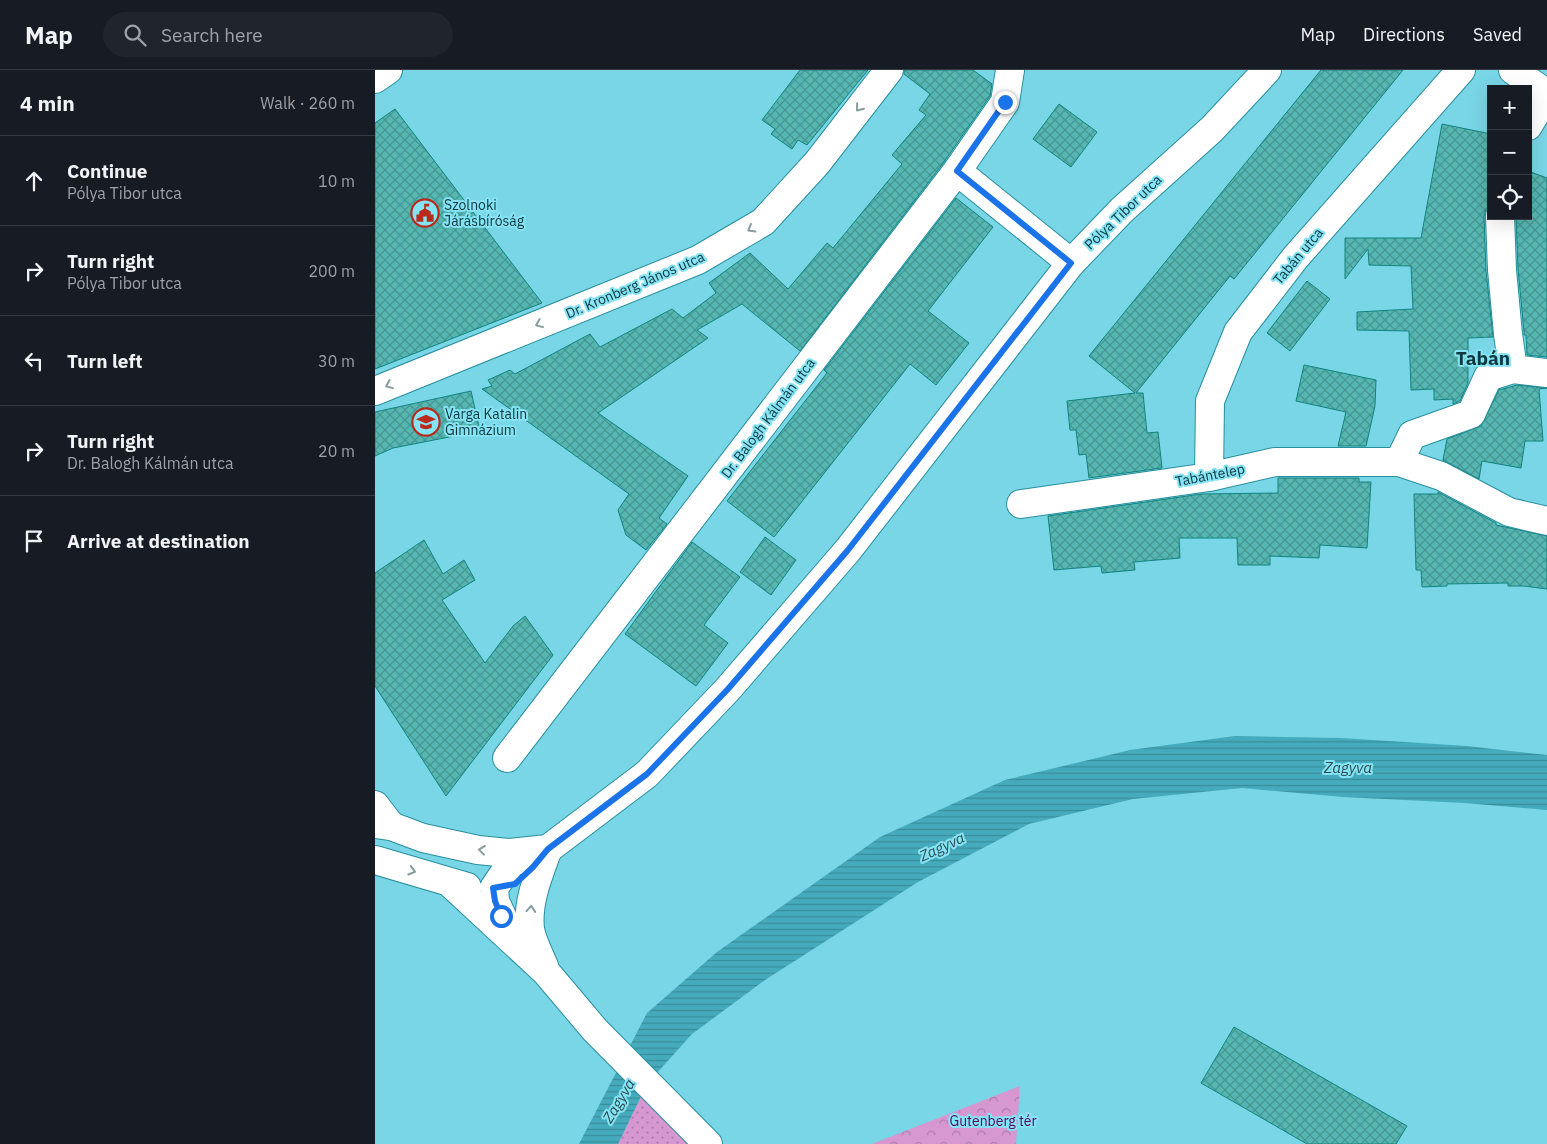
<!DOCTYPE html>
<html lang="en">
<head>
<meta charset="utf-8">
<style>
	:root { --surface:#171b24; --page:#20242c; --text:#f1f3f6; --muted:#9ea1a6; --line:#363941 }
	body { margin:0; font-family:"IBM Plex Sans",sans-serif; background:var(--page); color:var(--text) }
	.controls { position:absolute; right:15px; top:15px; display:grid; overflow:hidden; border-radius:0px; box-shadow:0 5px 20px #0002 }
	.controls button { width:45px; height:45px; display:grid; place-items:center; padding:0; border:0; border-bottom:1px solid var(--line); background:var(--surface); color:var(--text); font:25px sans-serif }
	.stop { position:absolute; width:15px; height:15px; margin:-11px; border:4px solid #1a73e8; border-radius:50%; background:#fff }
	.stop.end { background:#1a73e8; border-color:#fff; box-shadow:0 1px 5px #0008 }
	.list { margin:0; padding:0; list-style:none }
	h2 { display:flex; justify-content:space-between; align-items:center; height:65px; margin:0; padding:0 20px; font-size:21px }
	h2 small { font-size:16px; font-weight:400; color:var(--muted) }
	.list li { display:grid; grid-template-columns:32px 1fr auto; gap:15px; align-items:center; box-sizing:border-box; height:90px; padding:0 20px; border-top:1px solid var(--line) }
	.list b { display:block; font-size:19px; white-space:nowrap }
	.list p { margin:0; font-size:16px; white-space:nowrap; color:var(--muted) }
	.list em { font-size:16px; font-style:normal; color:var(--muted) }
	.icon { flex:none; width:28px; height:28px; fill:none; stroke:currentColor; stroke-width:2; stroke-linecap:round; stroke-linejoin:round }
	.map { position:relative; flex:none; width:1172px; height:1074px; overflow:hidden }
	header { display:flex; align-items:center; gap:30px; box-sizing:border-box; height:70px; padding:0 25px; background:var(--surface); border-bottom:1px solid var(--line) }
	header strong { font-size:24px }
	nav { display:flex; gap:28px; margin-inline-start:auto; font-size:18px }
	.search { width:350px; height:45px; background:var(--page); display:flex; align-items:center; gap:12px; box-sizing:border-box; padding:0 18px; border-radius:28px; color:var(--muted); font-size:19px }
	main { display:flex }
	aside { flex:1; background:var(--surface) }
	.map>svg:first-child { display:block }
	.grass { fill:url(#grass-dots) }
	.park { fill:url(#park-crowns) }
	.water { fill:url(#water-rules) }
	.building { fill:url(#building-cross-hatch); stroke:#12847f }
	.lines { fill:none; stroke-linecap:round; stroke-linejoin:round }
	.minor-casing { stroke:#298f9f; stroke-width:30 }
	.tertiary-casing { stroke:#298f9f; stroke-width:30 }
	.secondary-casing { stroke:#298f9f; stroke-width:30 }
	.minor { stroke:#fff; stroke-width:28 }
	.tertiary { stroke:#fff; stroke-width:28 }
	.secondary { stroke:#fff; stroke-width:28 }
	.oneway { stroke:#869c9e }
	.route { stroke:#1a73e8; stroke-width:6 }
	.labels { text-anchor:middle; stroke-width:4; stroke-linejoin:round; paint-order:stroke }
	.poi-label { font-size:14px; fill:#0e383e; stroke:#85e3f4; text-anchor:start }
	.street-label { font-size:14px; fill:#0e383e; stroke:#85e3f4 }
	.park-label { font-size:14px; fill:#5e015a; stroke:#85e3f4 }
	.water-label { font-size:15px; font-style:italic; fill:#2d4c51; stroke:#85e3f4 }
	.district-label { font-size:19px; font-weight:bold; fill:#0e383e; stroke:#85e3f4 }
</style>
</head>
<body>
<header>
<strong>Map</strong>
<div class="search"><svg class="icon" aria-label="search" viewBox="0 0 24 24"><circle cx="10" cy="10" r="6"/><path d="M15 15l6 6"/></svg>Search here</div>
<nav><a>Map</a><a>Directions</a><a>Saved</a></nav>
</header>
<main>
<aside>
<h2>4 min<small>Walk · 260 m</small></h2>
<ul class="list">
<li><svg class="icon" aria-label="ahead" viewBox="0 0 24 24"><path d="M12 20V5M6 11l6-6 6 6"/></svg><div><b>Continue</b><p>Pólya Tibor utca</p></div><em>10 m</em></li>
<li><svg class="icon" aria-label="right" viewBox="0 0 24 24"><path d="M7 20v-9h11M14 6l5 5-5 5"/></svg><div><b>Turn right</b><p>Pólya Tibor utca</p></div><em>200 m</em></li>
<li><svg class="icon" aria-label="left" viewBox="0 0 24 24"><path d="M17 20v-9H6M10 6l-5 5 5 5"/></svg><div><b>Turn left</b></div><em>30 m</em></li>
<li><svg class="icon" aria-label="right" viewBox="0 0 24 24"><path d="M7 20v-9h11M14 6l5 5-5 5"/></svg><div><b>Turn right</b><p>Dr. Balogh Kálmán utca</p></div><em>20 m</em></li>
<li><svg class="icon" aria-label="arrive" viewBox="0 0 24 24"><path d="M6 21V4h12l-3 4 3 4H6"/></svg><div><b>Arrive at destination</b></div></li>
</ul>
</aside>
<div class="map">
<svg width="1172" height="1074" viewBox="0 0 1172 1074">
	<defs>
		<pattern id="grass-dots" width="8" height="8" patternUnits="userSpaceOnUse" patternTransform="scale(1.25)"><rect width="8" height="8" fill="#d797d1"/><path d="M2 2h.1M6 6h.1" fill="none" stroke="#ad7cab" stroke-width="1.8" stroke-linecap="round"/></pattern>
		<pattern id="park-crowns" width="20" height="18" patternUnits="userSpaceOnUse" patternTransform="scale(1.25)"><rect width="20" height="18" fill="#d797d1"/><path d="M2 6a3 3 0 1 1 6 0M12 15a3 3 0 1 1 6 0" fill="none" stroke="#ad7cab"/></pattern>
		<pattern id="water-rules" width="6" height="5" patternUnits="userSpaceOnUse" patternTransform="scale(1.25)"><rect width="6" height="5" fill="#45abbc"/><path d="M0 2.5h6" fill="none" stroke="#388c9a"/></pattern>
		<pattern id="building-cross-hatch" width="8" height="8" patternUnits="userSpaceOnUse" patternTransform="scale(1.25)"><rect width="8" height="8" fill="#56b7b2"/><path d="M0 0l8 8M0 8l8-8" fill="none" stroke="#469692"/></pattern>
	</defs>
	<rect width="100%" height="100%" fill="#78d6e6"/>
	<!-- grass -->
	<path class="grass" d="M 272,1014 L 333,1074 L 243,1074 Z"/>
	<!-- park -->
	<path class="park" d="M 645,1016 L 641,1074 L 497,1074 Z"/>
	<!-- water -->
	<path class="water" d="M 860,666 L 966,668 L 1092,676 L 1172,685 L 1172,740 L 1090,733 L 968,727 L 867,718 L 758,729 L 654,754 L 543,812 L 390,910 L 317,964 L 272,1014 L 243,1074 L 204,1074 L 272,943 L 342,882 L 505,767 L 630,710 L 755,680 Z"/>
	<!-- building -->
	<path class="building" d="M 425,0 L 493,0 L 432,75 L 423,70 L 417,79 L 396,64 L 400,59 L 387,50 Z
		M 529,0 L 598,0 L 617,14 L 615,26 L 569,92 L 425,281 L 367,234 L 322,260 L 333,268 L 223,343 L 313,406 L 284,448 L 292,454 L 271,480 L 251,465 L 243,440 L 254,424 L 107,319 L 117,316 L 113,310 L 135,300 L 140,304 L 215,264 L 225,277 L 297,239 L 308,248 L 341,223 L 334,213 L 375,183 L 413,219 L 452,173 L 458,178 L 527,94 L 517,85 L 551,45 L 544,40 L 555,24 L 529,4 Z
		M 946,0 L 1028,0 L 859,209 L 855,206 L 761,323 L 768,323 L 772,363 L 783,362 L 787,398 L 714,408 L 711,384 L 704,385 L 701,360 L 695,360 L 692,331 L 760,323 L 714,286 Z
		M 684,34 L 722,62 L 696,97 L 658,69 Z
		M 20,39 L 167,233 L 0,299 L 0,53 Z
		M 1067,54 L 1116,64 L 1116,134 L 1111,139 L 1109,147 L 1111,201 L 1118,267 L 1093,268 L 1093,313 L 1085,331 L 1078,334 L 1078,329 L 1059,330 L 1059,319 L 1036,320 L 1034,261 L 982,260 L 982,242 L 1038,239 L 1036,196 L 994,195 L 993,179 L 970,209 L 970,168 L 1046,168 Z
		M 1153,101 L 1172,108 L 1172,287 L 1152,285 L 1151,265 L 1149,265 L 1149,262 L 1143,199 L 1141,146 L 1153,146 Z
		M 581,128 L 618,157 L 553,241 L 594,273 L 561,315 L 535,294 L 399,467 L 352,431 L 452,303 L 449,300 Z
		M 932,211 L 955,229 L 915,281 L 892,263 Z
		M 929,295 L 1001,310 L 1000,336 L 991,376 L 963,376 L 971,342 L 921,331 Z
		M 1142,315 L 1172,318 L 1164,319 L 1168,371 L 1150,371 L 1146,398 L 1107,391 L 1104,409 L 1068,390 L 1072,369 L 1106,356 L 1124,320 Z
		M 96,321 L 105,361 L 18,378 L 0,386 L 0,342 Z
		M 903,408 L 984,408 L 984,412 L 996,412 L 992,478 L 945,475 L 944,488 L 895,486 L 895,495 L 863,495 L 862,468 L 804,468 L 805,488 L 759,492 L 760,500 L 727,503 L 726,496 L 679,500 L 673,446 L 826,424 L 903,423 Z
		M 1063,422 L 1121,453 L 1121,455 L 1172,466 L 1172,519 L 1149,516 L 1133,516 L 1133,513 L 1072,514 L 1072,516 L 1047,517 L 1046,500 L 1041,500 L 1039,424 L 1063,424 Z
		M 390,467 L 421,490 L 396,525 L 365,502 Z
		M 49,470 L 68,504 L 89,490 L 100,510 L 67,530 L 110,593 L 138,556 L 150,546 L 178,585 L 71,726 L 0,616 L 0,503 Z
		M 317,472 L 365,507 L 329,555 L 353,573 L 321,616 L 250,564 Z
		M 859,957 L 1032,1056 L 1021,1074 L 932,1074 L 826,1013 Z"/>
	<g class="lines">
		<!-- minor casing -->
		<g class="minor-casing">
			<path id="minor" d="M 1138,0 L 1172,24
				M 0,9 L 13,0
				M 1153,56 L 1172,24
				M 582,101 L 696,193
				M 1125,146 L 1127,200 L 1133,264 L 1138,299
				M 0,321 L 323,190 L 388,152 L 442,93 L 514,0
				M 1024,392 L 1037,365 L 1096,344 L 1113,307 L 1138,299 L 1172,303
				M 834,407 L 835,331 L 863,262 L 920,188 L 1086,0
				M 646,434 L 834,407 L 900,392 L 1024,392 L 1066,406 L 1134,442 L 1172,451
				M 132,688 L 582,101 L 630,32 L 635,0
				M 0,735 L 16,756"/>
		</g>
		<!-- tertiary casing -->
		<g class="tertiary-casing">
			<path id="tertiary" d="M 138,870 L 120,831 L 119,818 L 136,793 L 173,779 L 272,704 L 353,619 L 473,480 L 696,193 L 747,140 L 837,59 L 892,0"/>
		</g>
		<!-- secondary casing -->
		<g class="secondary-casing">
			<path id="secondary" d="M 0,754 L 16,756 L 48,768 L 103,780 L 133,783 L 173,779 C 164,804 152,831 155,859 C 157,871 164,884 169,896
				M 0,790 L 92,817
				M 75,813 L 171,902 L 220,960 L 333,1074"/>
		</g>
		<!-- minor -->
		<use href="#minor" class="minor"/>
		<!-- tertiary -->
		<use href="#tertiary" class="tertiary"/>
		<!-- secondary -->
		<use href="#secondary" class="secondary"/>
	</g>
	<!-- one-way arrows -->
	<defs><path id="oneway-chevron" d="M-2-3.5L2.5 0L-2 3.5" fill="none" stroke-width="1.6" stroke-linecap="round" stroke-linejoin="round" transform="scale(1.25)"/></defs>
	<g class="oneway">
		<use href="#oneway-chevron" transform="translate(484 38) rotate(128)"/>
		<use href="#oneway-chevron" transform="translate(376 159) rotate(150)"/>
		<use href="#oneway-chevron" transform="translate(164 254) rotate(158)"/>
		<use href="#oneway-chevron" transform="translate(14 315) rotate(158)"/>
		<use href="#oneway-chevron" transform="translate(107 780) rotate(-173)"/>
		<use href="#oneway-chevron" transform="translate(37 801) rotate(17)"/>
		<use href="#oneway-chevron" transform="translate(156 839) rotate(-85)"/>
	</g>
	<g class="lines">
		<!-- route -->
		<path class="route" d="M 126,846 L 120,831 L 118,818 L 140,814 L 158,797 L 173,779 L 272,704 L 353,619 L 473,480 L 696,193 L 582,101 L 630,32"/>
	</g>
	<!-- icons -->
	<defs>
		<g id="civic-ring" transform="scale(1.4375)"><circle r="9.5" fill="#85e3f4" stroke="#b82b1c" stroke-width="1.5"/><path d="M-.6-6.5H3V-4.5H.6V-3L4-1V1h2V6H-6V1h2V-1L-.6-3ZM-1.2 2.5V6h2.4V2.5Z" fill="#b82b1c"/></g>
		<g id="school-ring" transform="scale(1.4375)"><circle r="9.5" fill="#85e3f4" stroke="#b82b1c" stroke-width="1.5"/><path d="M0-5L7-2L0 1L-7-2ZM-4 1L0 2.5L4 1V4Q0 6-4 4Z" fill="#b82b1c"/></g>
	</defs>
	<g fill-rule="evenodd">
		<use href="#civic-ring" x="50" y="143"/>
		<use href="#school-ring" x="51" y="352"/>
	</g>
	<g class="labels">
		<!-- poi labels -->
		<g class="poi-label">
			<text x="69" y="140">Szolnoki<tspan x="69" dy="16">Járásbíróság</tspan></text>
			<text x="70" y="349">Varga Katalin<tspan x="70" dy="16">Gimnázium</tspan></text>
		</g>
		<!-- street labels -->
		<g class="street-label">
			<text transform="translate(748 142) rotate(-44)" y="5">Pólya Tibor utca</text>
			<text transform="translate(923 186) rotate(-50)" y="5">Tabán utca</text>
			<text transform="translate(260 215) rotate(-23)" y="5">Dr. Kronberg János utca</text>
			<text transform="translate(393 348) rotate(-53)" y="5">Dr. Balogh Kálmán utca</text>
			<text transform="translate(835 405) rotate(-11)" y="5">Tabántelep</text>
		</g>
		<!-- park labels -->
		<g class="park-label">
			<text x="618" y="1056">Gutenberg tér</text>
		</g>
		<!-- water labels -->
		<g class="water-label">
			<text x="973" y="703">Zagyva</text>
			<text transform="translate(567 777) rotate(-25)" y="5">Zagyva</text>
			<text transform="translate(244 1031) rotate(-59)" y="5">Zagyva</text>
		</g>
		<!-- district labels -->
		<g class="district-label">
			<text x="1108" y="295">Tabán</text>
		</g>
	</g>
</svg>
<div class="controls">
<button>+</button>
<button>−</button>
<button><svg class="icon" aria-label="locate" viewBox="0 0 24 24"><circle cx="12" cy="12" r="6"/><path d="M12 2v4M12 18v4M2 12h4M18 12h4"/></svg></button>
</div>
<div class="stop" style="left:126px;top:846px"></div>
<div class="stop end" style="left:630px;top:32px"></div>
</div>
</main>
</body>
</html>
